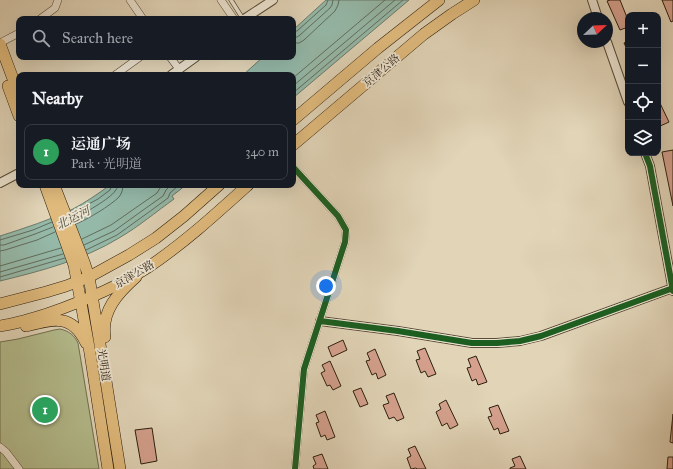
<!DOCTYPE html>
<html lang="en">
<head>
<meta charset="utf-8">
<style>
	:root { --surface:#171b24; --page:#242831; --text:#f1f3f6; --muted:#9ea1a6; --line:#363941; --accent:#2563eb }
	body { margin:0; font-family:"IM FELL Great Primer","Noto Serif SC",serif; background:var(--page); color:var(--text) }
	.controls { position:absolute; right:12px; top:12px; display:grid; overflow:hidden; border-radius:8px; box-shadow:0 4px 16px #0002 }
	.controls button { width:36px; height:36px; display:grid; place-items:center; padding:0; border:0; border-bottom:1px solid var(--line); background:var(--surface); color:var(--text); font:20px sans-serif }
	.compass { position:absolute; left:577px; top:12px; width:36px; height:36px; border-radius:50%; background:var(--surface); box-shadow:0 4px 16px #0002; rotate:67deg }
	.you { position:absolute; left:326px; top:286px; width:14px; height:14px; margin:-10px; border:3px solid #fff; border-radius:50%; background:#1a73e8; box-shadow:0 0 0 6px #1a73e833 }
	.badge { display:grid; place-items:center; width:26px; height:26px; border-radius:50%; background:var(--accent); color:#fff; font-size:13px; font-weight:700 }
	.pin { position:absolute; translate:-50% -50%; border:2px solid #fff; box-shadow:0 1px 4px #0006 }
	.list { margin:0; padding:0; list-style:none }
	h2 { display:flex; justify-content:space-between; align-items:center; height:52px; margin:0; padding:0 16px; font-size:17px }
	h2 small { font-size:13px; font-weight:400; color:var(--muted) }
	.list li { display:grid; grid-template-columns:26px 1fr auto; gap:12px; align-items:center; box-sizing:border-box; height:56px; margin:0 8px 8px; padding:0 8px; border:1px solid var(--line); border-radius:8px }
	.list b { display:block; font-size:15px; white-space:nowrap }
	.list p { margin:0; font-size:13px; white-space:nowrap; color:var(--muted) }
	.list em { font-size:13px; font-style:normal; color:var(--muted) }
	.icon { flex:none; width:22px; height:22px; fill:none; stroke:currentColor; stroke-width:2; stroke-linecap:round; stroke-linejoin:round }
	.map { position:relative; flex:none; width:673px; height:469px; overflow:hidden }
	.search { position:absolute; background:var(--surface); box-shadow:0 4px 16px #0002; left:16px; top:16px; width:280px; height:44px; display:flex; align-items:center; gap:10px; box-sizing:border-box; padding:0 14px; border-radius:8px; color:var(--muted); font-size:15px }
	.panel { position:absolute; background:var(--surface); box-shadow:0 4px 16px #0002; left:16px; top:72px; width:280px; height:116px; border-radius:8px }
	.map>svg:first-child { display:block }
	.green { fill:#b4bc8d; stroke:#706e4e }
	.water { fill:#95b9a9; stroke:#6b7b6b }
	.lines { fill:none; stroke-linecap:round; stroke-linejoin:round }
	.shore { stroke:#606c5c; stroke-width:1 }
	.building { fill:#d5a18e; stroke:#2c1f0e }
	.service-casing { stroke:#594c38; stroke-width:5 }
	.minor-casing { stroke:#594c38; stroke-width:8 }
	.tertiary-casing { stroke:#594c38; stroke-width:10 }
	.primary-casing { stroke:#2c1f0e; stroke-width:12 }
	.trunk-casing { stroke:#2c1f0e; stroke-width:12 }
	.service { stroke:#ece3d0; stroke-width:3.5 }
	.minor { stroke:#ece3d0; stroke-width:7 }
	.tertiary { stroke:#ece3d0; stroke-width:8 }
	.primary { stroke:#e0ba7c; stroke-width:11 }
	.trunk { stroke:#e0ba7c; stroke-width:11 }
	.cycleway-casing { stroke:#ece3d0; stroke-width:8 }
	.cycleway { stroke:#1b5e20; stroke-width:6 }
	.labels { text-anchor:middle; stroke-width:3.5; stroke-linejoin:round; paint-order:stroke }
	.street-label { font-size:11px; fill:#2c1f0e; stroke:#ece3d0 }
	.water-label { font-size:12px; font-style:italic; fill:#4c4d3c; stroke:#ece3d0 }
</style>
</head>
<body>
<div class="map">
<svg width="673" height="469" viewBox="0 0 673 469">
	<rect width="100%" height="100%" fill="#e1d4b7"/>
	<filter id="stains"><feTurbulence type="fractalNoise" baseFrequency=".005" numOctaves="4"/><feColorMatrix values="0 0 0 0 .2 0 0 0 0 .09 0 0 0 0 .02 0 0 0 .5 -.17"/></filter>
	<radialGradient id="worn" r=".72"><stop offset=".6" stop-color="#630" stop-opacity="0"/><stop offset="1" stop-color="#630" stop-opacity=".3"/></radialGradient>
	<!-- green -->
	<path class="green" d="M 60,329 C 69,331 74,335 78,343 L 99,469 L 0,469 L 0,342 L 18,339 L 54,330 Z"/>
	<!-- water -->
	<path class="water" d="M 326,0 L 409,0 L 293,98 L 293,75 L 243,75 L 263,57 L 293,57 L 293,30 Z
		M 110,185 L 190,185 L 187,187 L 186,185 L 172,196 L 174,199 C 156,212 138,227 119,238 C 83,260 41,271 0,281 L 0,236 C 25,228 50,220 73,209 C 86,202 98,194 110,185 Z"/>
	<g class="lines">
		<!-- shore -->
		<path class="shore" d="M 293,32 L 297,31 L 326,5 L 328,0
			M 293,37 L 297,37 L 300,35 L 330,8 L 332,5 L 333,0
			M 293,43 L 299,43 L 304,40 L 335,11 L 338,5 L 339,0
			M 293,78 L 385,0
			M 293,86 L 395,0
			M 293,93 L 403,0
			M 72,213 L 98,199 L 110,190 L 112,185
			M 74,218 C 82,215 111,198 115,191 C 117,189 117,188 117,185
			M 76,224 C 88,219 110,206 119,197 C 122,193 123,189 123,185
			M 82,239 L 111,225 L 157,193 L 162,185
			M 0,240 L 33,230 L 52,222
			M 0,245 L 4,245 L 35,234 L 53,227
			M 84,245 L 114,231 L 146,208 L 163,196 L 166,190 L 171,185
			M 86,250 L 117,235 L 149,212 L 168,198 L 170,193 L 179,185
			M 0,251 L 5,250 L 37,240 L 55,232
			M 0,266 L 61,248
			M 0,272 L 63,254
			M 0,277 L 65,258"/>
	</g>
	<!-- building -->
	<path class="building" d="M 610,0 L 620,0 L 628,20 L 628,27 L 620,30 L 607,1 Z
		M 662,0 L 673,0 L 673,21 L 671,22 Z
		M 628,41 L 628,51 L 624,43 Z
		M 658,99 L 669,122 L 658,127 Z
		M 673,150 L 673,206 L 662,152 Z
		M 343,340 L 347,350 L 332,357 L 328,347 Z
		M 425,348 L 436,374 L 428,377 L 425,371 L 421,373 L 416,360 L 420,359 L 417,351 Z
		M 375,349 L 386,375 L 378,379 L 376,373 L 372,375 L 366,361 L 370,360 L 367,353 Z
		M 476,356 L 487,382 L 478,385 L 476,379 L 472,381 L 467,368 L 471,367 L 468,359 Z
		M 330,361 L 341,386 L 333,390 L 330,385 L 327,386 L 321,373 L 325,371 L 322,365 Z
		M 361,388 L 368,404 L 360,407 L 353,391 Z
		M 394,393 L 404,418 L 397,421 L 394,417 L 389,419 L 383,405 L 389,403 L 386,396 Z
		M 446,400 L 458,425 L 450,429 L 447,423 L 442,426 L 436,412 L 441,409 L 439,404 Z
		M 498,405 L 509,431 L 500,434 L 498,428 L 494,430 L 488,417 L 492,416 L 489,408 Z
		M 325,411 L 335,437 L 327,440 L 325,435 L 321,437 L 316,423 L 319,422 L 316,415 Z
		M 673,414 L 673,443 L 670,442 Z
		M 152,428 L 157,461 L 141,464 L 135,430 Z
		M 415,446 L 426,469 L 417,469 L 416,468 L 411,469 L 407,458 L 411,456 L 408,449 Z
		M 322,454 L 328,469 L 314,469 L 313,466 L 316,464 L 313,457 Z
		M 520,456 L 526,469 L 510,469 L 510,468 L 515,466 L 512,459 Z
		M 668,457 L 673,457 L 673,469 L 667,469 Z"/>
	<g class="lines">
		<!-- service casing -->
		<g class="service-casing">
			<path id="service" d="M 231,0 L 243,19"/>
		</g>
		<!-- minor casing -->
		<g class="minor-casing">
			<path id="minor" d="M 130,0 L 143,19
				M 221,0 L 234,19
				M 40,19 L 55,8 L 58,0
				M 0,43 L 19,33
				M 170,57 L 179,69
				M 115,75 L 140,57
				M 293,167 L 338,216 L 346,230 L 345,242 L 304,369 L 295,469
				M 0,447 L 6,452 L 19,469"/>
		</g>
		<!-- tertiary casing -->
		<g class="tertiary-casing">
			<path id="tertiary" d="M 592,0 L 598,18
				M 244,19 L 273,0
				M 607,42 L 628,102
				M 171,75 L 196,57
				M 645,153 L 650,166 L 673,291
				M 0,183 L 19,173
				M 320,321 L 398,331 L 472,343 L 497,343 L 520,341 L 541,336 L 673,288"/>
		</g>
		<!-- primary casing -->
		<g class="primary-casing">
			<path id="primary" d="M 0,44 L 19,95
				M 8,86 L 19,116
				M 45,185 L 74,265 L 77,281 L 90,353 L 108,469
				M 54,185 L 84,262 L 89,277 L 106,381 L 120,469
				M 26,326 C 53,319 72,313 86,343
				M 105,337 C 101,311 118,293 136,277"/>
		</g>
		<!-- trunk casing -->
		<g class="trunk-casing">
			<path id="trunk" d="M 293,120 L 378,48 L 439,0
				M 293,145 L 424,34 L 452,14 L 474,0
				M 0,304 L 46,292 L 66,286 L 89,277 L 129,255 L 156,238 L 184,216 L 219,185
				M 0,326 C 16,324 31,319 47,314 C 81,302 116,288 147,268 C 183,244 216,214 248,185"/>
		</g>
		<!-- service -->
		<use href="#service" class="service"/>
		<!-- minor -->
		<use href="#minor" class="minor"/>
		<!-- tertiary -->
		<use href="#tertiary" class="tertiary"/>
		<!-- primary -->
		<use href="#primary" class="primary"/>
		<!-- trunk -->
		<use href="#trunk" class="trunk"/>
		<!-- cycleway casing -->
		<g class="cycleway-casing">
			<path id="cycleway" d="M 645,153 L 650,166 L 673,291
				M 293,167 L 338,216 L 346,230 L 345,242 L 304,369 L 295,469
				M 320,321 L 398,331 L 472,343 L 497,343 L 520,341 L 541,336 L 673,288"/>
		</g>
		<!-- cycleway -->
		<use href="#cycleway" class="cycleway"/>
	</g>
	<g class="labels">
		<!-- street labels -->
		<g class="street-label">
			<text transform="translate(381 70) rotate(-40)" y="4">京津公路</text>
			<text transform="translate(134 274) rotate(-30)" y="4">京津公路</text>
			<text transform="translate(104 365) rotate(81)" y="4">光明道</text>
		</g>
		<!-- water labels -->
		<g class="water-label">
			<text transform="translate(73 218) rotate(-27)" y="4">北运河</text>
		</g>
	</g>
	<rect width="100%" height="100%" filter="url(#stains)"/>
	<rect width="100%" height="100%" fill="url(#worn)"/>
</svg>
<div class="controls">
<button>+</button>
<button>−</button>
<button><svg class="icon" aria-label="locate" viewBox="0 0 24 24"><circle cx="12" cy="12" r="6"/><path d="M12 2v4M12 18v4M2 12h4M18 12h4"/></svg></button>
<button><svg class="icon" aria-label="layers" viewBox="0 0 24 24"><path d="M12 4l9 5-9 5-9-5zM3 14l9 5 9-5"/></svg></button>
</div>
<svg class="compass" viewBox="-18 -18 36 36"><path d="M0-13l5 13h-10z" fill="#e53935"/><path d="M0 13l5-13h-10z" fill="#9ea1a6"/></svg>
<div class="you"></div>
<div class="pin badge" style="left:45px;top:410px;background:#2e9e5b">1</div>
<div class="search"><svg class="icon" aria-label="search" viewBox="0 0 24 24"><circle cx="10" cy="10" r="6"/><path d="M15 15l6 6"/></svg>Search here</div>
<section class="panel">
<h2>Nearby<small></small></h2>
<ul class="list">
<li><span class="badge" style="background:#2e9e5b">1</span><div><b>运通广场</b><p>Park · 光明道</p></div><em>340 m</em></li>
</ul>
</section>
</div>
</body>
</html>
